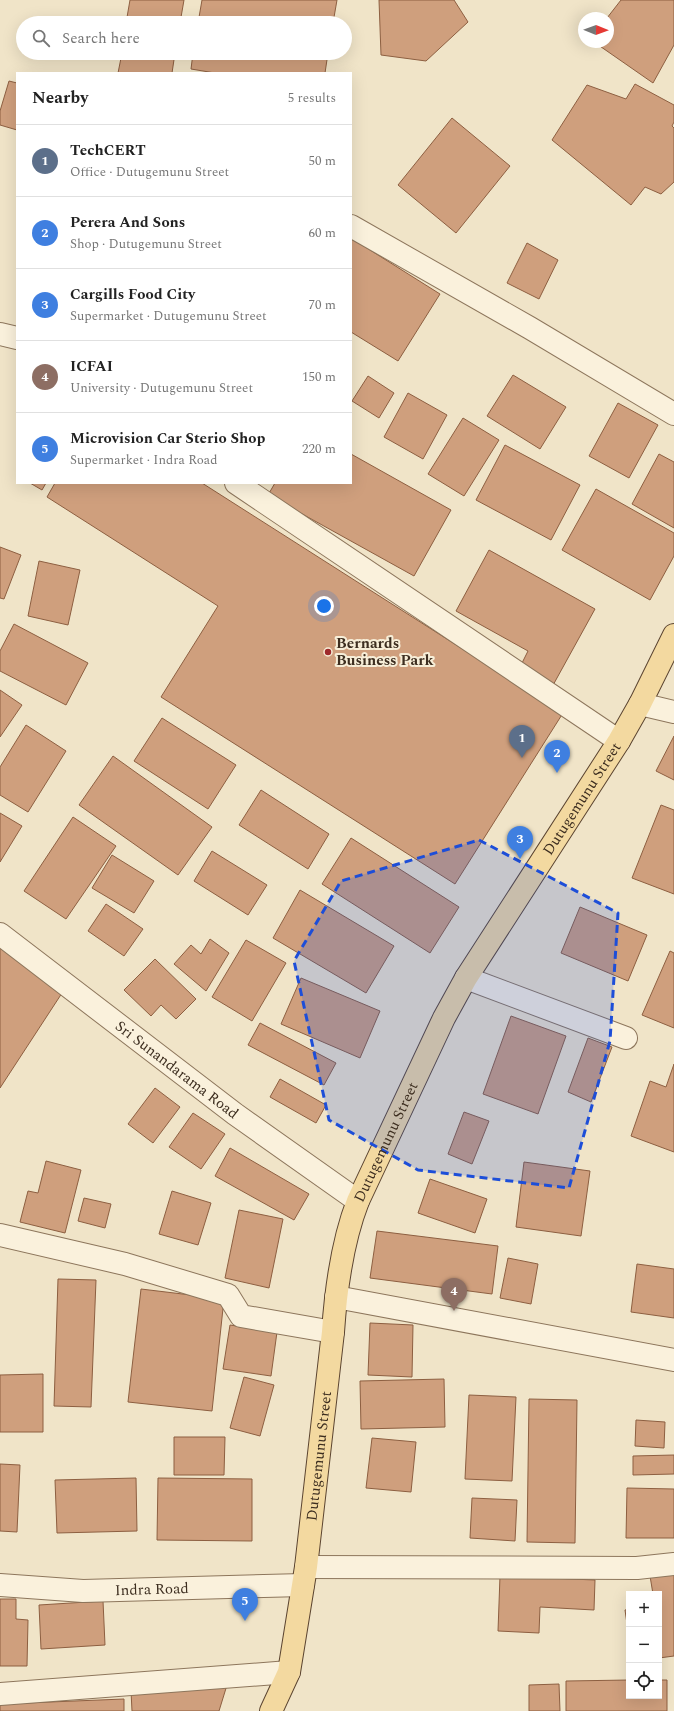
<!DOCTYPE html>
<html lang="en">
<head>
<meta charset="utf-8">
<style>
	:root { --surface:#fff; --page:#f6f6f6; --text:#222; --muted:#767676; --line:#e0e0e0; --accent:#111827 }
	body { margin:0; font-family:Spectral,serif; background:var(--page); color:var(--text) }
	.controls { position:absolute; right:12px; bottom:12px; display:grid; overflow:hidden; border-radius:0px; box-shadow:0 4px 16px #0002 }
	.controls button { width:36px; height:36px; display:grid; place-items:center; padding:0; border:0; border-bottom:1px solid var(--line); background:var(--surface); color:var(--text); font:20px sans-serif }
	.compass { position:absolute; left:578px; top:12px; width:36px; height:36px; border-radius:50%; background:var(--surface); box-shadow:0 4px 16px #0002; rotate:91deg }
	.you { position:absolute; left:324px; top:606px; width:14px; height:14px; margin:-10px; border:3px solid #fff; border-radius:50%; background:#1a73e8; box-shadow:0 0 0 6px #1a73e833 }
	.badge { display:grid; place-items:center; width:26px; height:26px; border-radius:50%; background:var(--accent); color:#fff; font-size:13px; font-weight:700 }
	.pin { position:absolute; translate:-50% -33px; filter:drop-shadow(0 1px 2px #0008) }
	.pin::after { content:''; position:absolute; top:21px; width:14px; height:12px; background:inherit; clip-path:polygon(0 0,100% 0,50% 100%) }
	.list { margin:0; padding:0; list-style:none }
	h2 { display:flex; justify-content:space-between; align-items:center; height:52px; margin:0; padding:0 16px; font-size:17px }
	h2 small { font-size:13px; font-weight:400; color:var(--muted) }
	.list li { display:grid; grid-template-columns:26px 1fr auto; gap:12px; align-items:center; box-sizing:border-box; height:72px; padding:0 16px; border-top:1px solid var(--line) }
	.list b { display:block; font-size:15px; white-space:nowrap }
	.list p { margin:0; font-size:13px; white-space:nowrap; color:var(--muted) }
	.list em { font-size:13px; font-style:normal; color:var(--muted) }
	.icon { flex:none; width:22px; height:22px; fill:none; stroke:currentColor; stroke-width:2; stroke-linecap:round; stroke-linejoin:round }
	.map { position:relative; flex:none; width:674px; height:1711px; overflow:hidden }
	.search { position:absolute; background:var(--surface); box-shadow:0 4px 16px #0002; left:16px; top:16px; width:336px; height:44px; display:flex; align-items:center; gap:10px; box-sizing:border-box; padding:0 14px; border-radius:22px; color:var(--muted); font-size:15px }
	.panel { position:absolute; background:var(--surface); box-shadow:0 4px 16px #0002; left:16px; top:72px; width:336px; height:412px; border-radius:0px }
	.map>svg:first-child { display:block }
	.building { fill:#cf9f7d; stroke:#8d5f41 }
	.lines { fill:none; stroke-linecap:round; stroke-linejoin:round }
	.minor-casing { stroke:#8d765c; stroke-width:24 }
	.major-casing { stroke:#5b4430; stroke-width:24 }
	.minor { stroke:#faf1dc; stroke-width:22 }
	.major { stroke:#f3d9a0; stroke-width:22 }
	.marked { fill:#1d4ed8; fill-opacity:0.2; stroke:#1d4ed8; stroke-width:3; stroke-dasharray:8 5; stroke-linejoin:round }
	.poi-dot { fill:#9e2a2b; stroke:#f7eed8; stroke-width:1.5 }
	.labels { text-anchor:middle; stroke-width:4; stroke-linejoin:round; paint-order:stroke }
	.poi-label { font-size:15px; font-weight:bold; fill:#3d2e20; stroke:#f7eed8; text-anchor:start }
	.street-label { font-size:15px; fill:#3d2e20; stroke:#f7eed8 }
</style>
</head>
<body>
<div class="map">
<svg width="674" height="1711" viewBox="0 0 674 1711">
	<rect width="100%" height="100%" fill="#f0e4c8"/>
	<!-- building -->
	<path class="building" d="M 130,0 L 184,0 L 180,23 L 126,23 Z
		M 202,0 L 337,0 L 333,23 L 198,23 Z
		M 379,0 L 454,0 L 468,22 L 426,61 L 381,55 Z
		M 621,0 L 674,0 L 674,45 L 653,83 L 594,42 L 608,42 L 607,18 Z
		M 122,53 L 175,53 L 172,73 L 118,73 Z
		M 193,53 L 328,53 L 325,73 L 215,73 L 191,69 Z
		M 9,81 L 17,83 L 17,130 L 0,125 L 0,111 Z
		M 635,84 L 674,105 L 674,122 L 672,126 L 674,128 L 674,182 L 661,194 L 645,187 L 631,205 L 552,140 L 587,85 L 626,99 Z
		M 452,118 L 510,166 L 456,233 L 398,185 Z
		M 351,238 L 440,294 L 398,361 L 351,332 Z
		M 527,243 L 558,260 L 539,299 L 507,283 Z
		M 513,375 L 566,407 L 540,449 L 487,416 Z
		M 368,376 L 394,393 L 379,418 L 352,401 Z
		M 408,393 L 447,415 L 423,459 L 384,437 Z
		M 618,403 L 658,425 L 629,478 L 589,456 Z
		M 463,418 L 499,440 L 464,496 L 428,474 Z
		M 505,445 L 580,485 L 551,540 L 476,500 Z
		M 351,454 L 451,510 L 414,576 L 268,495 L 275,483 L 351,483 Z
		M 659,454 L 674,462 L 674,528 L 632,504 Z
		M 30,483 L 46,483 L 42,490 Z
		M 55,483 L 202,483 L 563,713 L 455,884 L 161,697 L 218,606 L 47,497 Z
		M 596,489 L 674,533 L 674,556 L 650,600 L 562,550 Z
		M 0,547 L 21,555 L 4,599 L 0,598 Z
		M 489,550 L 595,609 L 552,687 L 519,669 L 528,651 L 456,611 Z
		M 39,561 L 80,570 L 68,625 L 28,616 Z
		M 14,624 L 88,663 L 66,705 L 0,671 L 0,651 Z
		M 0,690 L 22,705 L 0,737 Z
		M 162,718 L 236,765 L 208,809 L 134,761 Z
		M 26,725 L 66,751 L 28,812 L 0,795 L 0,767 Z
		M 674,736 L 674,780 L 656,771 Z
		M 113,756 L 212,827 L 178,875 L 79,805 Z
		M 261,790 L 329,834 L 308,869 L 239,825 Z
		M 661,805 L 674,810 L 674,894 L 632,878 Z
		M 0,813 L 22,826 L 0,862 Z
		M 73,817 L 116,846 L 66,919 L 24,891 Z
		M 351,838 L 459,907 L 430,953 L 322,884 Z
		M 212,851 L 267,885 L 248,915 L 194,881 Z
		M 112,855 L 154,881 L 134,913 L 92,888 Z
		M 300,890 L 394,946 L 366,993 L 273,938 Z
		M 106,904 L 143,929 L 124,956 L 88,931 Z
		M 580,907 L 647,935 L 628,981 L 561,953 Z
		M 210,939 L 229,953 L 206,991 L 174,964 L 191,945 L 201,954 Z
		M 246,940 L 286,963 L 252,1021 L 212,997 Z
		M 0,948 L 64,990 L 0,1088 Z
		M 670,951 L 674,953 L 674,1028 L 642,1015 Z
		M 155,959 L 196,999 L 176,1019 L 161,1005 L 151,1016 L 124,990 Z
		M 301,978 L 380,1011 L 360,1058 L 281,1024 Z
		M 511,1016 L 566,1036 L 538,1114 L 483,1094 Z
		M 260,1023 L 336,1063 L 324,1085 L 248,1045 Z
		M 588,1038 L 612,1047 L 591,1102 L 568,1092 Z
		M 674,1064 L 674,1152 L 631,1136 L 650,1081 L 666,1087 Z
		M 280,1079 L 326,1105 L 316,1123 L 270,1097 Z
		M 155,1088 L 180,1107 L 153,1143 L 128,1124 Z
		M 464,1112 L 489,1121 L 472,1164 L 448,1154 Z
		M 193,1113 L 225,1134 L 201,1169 L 169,1147 Z
		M 230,1148 L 309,1194 L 294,1220 L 215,1176 Z
		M 46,1161 L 81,1170 L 65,1233 L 20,1222 L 28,1191 L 38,1193 Z
		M 524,1162 L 590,1171 L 581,1236 L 516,1227 Z
		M 430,1179 L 487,1199 L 475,1233 L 418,1213 Z
		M 172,1191 L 211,1203 L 198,1245 L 159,1234 Z
		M 84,1198 L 111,1204 L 105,1228 L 78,1221 Z
		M 239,1210 L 283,1219 L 269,1288 L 225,1278 Z
		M 377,1231 L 498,1246 L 492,1294 L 370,1278 Z
		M 508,1258 L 538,1264 L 531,1304 L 500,1298 Z
		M 637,1264 L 674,1269 L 674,1318 L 631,1312 Z
		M 58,1279 L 96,1280 L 91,1407 L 54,1406 Z
		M 141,1289 L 224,1299 L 212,1411 L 128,1402 Z
		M 370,1323 L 413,1325 L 412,1377 L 368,1375 Z
		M 230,1325 L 277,1332 L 271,1376 L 223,1369 Z
		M 43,1374 L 43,1432 L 0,1432 L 0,1375 Z
		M 244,1377 L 274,1385 L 260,1436 L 230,1428 Z
		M 444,1379 L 445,1427 L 361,1429 L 360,1381 Z
		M 469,1395 L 516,1397 L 512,1481 L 465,1479 Z
		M 529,1399 L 577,1400 L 575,1543 L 527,1542 Z
		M 636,1420 L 665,1422 L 664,1448 L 635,1446 Z
		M 174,1437 L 225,1437 L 224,1475 L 174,1475 Z
		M 372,1438 L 416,1442 L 411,1492 L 366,1488 Z
		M 674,1455 L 674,1474 L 633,1475 L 633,1456 Z
		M 0,1464 L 20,1465 L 17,1532 L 0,1531 Z
		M 136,1478 L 137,1531 L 57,1533 L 55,1480 Z
		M 158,1478 L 252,1479 L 252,1541 L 157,1540 Z
		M 627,1488 L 674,1489 L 674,1538 L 626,1538 Z
		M 472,1498 L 517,1500 L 515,1541 L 470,1538 Z
		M 674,1573 L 674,1656 L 659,1658 L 659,1594 L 653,1594 L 650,1576 Z
		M 500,1576 L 595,1580 L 594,1610 L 540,1607 L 539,1633 L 498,1631 Z
		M 0,1599 L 16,1599 L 16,1619 L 28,1620 L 27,1666 L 0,1666 Z
		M 103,1601 L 105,1645 L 41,1649 L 39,1605 Z
		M 629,1609 L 629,1638 L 625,1610 Z
		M 629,1680 L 629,1696 L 659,1696 L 659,1680 L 667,1680 L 667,1711 L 566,1711 L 566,1681 Z
		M 559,1684 L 560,1711 L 529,1711 L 529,1685 Z
		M 227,1685 L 219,1711 L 132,1711 L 131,1691 Z
		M 124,1699 L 124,1711 L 0,1711 L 0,1704 Z"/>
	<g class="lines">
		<!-- minor casing -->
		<g class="minor-casing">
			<g id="minor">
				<path d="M 351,226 L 530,328 L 674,414"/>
				<path d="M 0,334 L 17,338"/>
				<path d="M 236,483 L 619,741"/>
				<path d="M 640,704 L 674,712"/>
				<path id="s1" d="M 0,934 L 235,1114 L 358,1201"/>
				<path d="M 466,978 L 626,1038"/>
				<path d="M 0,1235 L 125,1264 L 228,1295 L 241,1316 L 333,1332"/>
				<path d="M 336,1297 L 674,1360"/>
				<path d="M 306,1567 L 637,1568 L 674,1564"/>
				<path id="s2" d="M 0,1585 L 83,1591 L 303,1585"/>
				<path d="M 0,1694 L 289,1672"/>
			</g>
		</g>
		<!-- major casing -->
		<g class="major-casing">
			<g id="major">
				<path id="s3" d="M 271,1711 L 289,1672 L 306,1567 L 333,1332 C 336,1288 342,1242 358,1201 L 444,1018 L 466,978 L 619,741 L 640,704 L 674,635"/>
			</g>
		</g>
		<!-- minor -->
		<use href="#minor" class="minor"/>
		<!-- major -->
		<use href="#major" class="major"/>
	</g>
	<!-- marked area -->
	<path class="marked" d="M 479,840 L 618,913 L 610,1041 L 569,1188 L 418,1170 L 329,1120 L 294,961 L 341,881 Z"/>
	<!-- markers -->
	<circle class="poi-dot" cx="328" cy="652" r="4"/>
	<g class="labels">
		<!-- poi labels -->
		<g class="poi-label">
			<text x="336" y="648">Bernards<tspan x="336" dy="17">Business Park</tspan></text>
		</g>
		<!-- street labels -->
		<g class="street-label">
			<text dy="5" stroke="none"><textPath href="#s3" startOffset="981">Dutugemunu Street</textPath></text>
			<text dy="5" stroke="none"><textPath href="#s1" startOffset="223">Sri Sunandarama Road</textPath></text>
			<text dy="5" stroke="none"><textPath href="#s3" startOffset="585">Dutugemunu Street</textPath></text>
			<text dy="5" stroke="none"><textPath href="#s3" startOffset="261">Dutugemunu Street</textPath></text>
			<text dy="5" stroke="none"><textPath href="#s2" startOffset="152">Indra Road</textPath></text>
		</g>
	</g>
</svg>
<div class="controls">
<button>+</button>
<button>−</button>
<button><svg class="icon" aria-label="locate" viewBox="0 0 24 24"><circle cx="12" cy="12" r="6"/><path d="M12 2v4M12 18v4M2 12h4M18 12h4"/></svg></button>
</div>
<svg class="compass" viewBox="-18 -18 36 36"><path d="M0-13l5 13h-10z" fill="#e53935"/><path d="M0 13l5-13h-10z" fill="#767676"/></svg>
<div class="you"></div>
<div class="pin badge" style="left:522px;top:758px;background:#5c6f8a">1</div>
<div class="pin badge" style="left:557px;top:773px;background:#3f7fe0">2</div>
<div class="pin badge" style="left:520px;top:859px;background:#3f7fe0">3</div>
<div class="pin badge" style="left:454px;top:1311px;background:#8d6e63">4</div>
<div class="pin badge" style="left:245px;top:1621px;background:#3f7fe0">5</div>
<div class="search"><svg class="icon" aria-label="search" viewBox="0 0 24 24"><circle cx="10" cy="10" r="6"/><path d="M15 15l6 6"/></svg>Search here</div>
<section class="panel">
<h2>Nearby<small>5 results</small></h2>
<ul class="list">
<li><span class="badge" style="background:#5c6f8a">1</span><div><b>TechCERT</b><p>Office · Dutugemunu Street</p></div><em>50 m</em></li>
<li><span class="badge" style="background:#3f7fe0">2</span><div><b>Perera And Sons</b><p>Shop · Dutugemunu Street</p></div><em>60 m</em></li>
<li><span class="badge" style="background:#3f7fe0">3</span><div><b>Cargills Food City</b><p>Supermarket · Dutugemunu Street</p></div><em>70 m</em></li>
<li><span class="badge" style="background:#8d6e63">4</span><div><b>ICFAI</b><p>University · Dutugemunu Street</p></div><em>150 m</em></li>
<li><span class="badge" style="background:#3f7fe0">5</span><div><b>Microvision Car Sterio Shop</b><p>Supermarket · Indra Road</p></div><em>220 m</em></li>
</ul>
</section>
</div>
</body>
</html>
